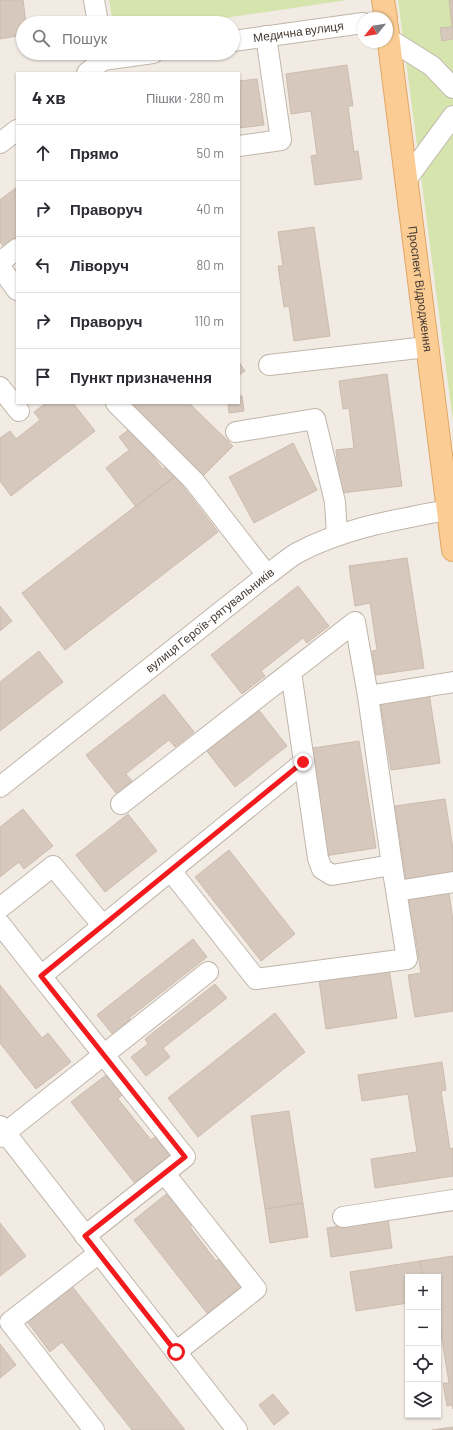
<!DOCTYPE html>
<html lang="uk">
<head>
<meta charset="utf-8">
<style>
	:root { --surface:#fff; --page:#f7f7f7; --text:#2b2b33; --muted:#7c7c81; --line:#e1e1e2 }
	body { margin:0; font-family:Barlow,sans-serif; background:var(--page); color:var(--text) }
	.controls { position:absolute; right:12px; bottom:12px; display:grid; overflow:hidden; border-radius:0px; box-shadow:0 1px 3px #0004 }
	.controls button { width:36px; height:36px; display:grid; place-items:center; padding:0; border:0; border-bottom:1px solid var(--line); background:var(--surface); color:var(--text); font:20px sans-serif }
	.compass { position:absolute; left:357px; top:12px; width:36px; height:36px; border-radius:50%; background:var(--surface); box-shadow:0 1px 3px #0004; rotate:240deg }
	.stop { position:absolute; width:12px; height:12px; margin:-9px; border:3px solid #f31a1d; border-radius:50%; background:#fff }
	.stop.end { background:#f31a1d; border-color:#fff; box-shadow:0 1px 4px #0008 }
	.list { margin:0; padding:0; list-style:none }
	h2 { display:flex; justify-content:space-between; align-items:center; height:52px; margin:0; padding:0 16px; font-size:17px }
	h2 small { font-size:13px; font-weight:400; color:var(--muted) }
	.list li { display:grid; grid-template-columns:26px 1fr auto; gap:12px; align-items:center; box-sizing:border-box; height:56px; padding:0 16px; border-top:1px solid var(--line) }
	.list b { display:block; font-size:15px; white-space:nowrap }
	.list em { font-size:13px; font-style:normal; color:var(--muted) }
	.icon { flex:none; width:22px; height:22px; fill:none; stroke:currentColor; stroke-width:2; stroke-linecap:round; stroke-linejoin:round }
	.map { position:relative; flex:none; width:453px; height:1430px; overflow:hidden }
	.search { position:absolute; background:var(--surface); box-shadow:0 1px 3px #0004; left:16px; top:16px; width:224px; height:44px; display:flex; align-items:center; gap:10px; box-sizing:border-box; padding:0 14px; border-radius:22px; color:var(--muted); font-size:15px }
	.panel { position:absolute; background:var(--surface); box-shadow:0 1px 3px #0004; left:16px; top:72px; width:224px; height:332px; border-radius:0px }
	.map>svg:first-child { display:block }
	.green { fill:#d6e5ae }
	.building { fill:#d6c8bd; stroke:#cdbcae }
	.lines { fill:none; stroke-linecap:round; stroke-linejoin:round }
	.minor-casing { stroke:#c0b5aa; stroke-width:22 }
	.major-casing { stroke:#e0a665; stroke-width:24 }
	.minor { stroke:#fff; stroke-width:20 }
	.major { stroke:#fbcd94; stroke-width:22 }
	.route { stroke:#f31a1d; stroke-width:5 }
	.labels { text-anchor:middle; stroke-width:4; stroke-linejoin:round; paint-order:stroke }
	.street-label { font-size:12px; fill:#443b34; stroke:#fff }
</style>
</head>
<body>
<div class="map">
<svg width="453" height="1430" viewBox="0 0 453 1430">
	<rect width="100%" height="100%" fill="#f2ebe4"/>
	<!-- green -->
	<path class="green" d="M 109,0 L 348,0 L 190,23 L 113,23 Z
		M 398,0 L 453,0 L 453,422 Z"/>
	<!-- building -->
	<path class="building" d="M 0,0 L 23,0 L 26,23 L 23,23 L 23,35 L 0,39 Z
		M 449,0 L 453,0 L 453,39 L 442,41 L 440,28 L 452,27 Z
		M 347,65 L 353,106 L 348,106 L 354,152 L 358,151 L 362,179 L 315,185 L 311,156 L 317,155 L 311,111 L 291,114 L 286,74 Z
		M 257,79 L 264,125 L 239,128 L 239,81 Z
		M 17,187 L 17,239 L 5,248 L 0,242 L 0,200 Z
		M 314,227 L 330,336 L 294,341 L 289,306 L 284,307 L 278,266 L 283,266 L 278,232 Z
		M 239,362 L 245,371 L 239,375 Z
		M 387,374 L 402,486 L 341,493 L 336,450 L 354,448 L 349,408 L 343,409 L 339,381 Z
		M 239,396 L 242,396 L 244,411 L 229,413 L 228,403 L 239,403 Z
		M 46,403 L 73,403 L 95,431 L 11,496 L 0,481 L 0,438 L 10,431 L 16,439 L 40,420 L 34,412 Z
		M 129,403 L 189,403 L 233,446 L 203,476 Z
		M 131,428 L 163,469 L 167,466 L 175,476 L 136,507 L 106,468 L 129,450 L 119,437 Z
		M 293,443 L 317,490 L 254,523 L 229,477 Z
		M 175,476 L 218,532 L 65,650 L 22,593 Z
		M 407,558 L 424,668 L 376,675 L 372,651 L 377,650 L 370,603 L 355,606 L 349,566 Z
		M 298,586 L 329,626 L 307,643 L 303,638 L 261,671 L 265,676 L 242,694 L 211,655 Z
		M 0,606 L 12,621 L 0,631 Z
		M 39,651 L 63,682 L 0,731 L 0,682 Z
		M 429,693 L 440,763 L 391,770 L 380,700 Z
		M 164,694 L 194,732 L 175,747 L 169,740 L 128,772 L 126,774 L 132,781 L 116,793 L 86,755 Z
		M 258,709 L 287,746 L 235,787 L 206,750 Z
		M 359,741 L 376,848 L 324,856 L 307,749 Z
		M 445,799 L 453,849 L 453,872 L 406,879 L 395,806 Z
		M 23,809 L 53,846 L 24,869 L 19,862 L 0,877 L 0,827 Z
		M 128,814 L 157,851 L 105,892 L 76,855 Z
		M 229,850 L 295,934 L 261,961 L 195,877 Z
		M 449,893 L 453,921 L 453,1011 L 415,1017 L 408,975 L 421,973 L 414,927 L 410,927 L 406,899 Z
		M 193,939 L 207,957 L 129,1018 L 133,1022 L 114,1036 L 97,1015 Z
		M 389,969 L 397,1018 L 326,1029 L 319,980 Z
		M 215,984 L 227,998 L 163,1048 L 170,1057 L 146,1076 L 131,1057 L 148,1044 L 145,1039 Z
		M 0,985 L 42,1038 L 48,1033 L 71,1062 L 36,1089 L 0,1043 Z
		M 275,1013 L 305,1052 L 198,1137 L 168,1098 Z
		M 442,1062 L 446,1090 L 441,1091 L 450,1149 L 453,1148 L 453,1176 L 375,1188 L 371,1159 L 417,1152 L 408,1094 L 362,1101 L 358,1075 Z
		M 106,1075 L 122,1095 L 118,1099 L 151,1140 L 155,1137 L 172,1158 L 137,1186 L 71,1102 Z
		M 289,1111 L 303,1203 L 265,1209 L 251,1116 Z
		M 170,1191 L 196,1223 L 190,1227 L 216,1261 L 222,1257 L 246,1288 L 210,1317 L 134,1220 Z
		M 303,1203 L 308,1237 L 270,1243 L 265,1209 Z
		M 388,1219 L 392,1248 L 331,1257 L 327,1228 Z
		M 0,1223 L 26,1256 L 0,1276 Z
		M 453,1256 L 453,1409 L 452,1405 L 447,1406 L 443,1383 L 449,1383 L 438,1315 L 438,1277 L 423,1277 L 420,1261 Z
		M 420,1261 L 423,1277 L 408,1277 L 408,1303 L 356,1311 L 350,1272 Z
		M 71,1285 L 185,1430 L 132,1430 L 62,1342 L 50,1352 L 26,1320 Z
		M 0,1344 L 16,1365 L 0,1378 Z
		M 273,1394 L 289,1413 L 274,1425 L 259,1405 Z
		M 453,1427 L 453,1430 L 432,1430 Z"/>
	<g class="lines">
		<!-- minor casing -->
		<g class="minor-casing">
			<g id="minor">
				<path d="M 94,0 L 98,23"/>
				<path d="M 389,39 L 432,66 L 453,88"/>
				<path id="s1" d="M 233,41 L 363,23"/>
				<path d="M 87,73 L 103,60 L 153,53"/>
				<path d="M 0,143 L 17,130"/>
				<path d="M 239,146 L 281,140 L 266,36"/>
				<path d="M 406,180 L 453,116"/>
				<path d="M 0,262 L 17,249"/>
				<path d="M 0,267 L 17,290"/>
				<path d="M 269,365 L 427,347"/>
				<path d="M 0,387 L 19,411"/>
				<path d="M 116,403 L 194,481 L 267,575"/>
				<path d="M 236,432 L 315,419 L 335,502 L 337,535"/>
				<path d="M 291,672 L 318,858 L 322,869 L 332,875 L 392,865 L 368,696"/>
				<path id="s2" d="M 0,787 L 267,575 C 277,568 287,559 297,553 C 344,528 395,520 447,510"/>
				<path d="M 121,804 L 355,622 L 368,696 L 453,682"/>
				<path d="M 171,871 L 256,979 L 407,959 L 392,865"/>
				<path d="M 397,891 L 453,882"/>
				<path d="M 0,908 L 53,866 L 103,926"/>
				<path d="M 0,924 L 41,976"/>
				<path d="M 0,1126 L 237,1430"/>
				<path d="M 0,1137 L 208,972"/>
				<path d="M 165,1174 L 256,1289 L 176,1352"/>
				<path d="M 343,1217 L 453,1200"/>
				<path d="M 85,1236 L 185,1157 L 41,976 L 303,763"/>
				<path d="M 94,1430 L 10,1322 L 99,1253"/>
			</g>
		</g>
		<!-- major casing -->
		<g class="major-casing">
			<g id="major">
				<path d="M 383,0 L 386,18"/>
				<path id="s3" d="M 387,27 L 453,550"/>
			</g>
		</g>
		<!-- minor -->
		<use href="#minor" class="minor"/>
		<!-- major -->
		<use href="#major" class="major"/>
	</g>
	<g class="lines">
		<!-- route -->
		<path class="route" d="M 176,1352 L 85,1236 L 185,1157 L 41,976 L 303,762"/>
	</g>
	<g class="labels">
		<!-- street labels -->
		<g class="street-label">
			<text dy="4" stroke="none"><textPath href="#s1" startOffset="66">Медична вулиця</textPath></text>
			<text dy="4" stroke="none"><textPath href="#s3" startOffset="264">Проспект Відродження</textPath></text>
			<text dy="4" stroke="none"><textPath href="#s2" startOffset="268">вулиця Героїв-рятувальників</textPath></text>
		</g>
	</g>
</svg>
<div class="controls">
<button>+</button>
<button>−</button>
<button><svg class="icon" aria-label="locate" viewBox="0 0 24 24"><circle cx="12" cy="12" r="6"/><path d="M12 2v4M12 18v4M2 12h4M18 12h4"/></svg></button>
<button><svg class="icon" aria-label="layers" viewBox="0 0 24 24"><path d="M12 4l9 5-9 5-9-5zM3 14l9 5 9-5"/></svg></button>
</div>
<svg class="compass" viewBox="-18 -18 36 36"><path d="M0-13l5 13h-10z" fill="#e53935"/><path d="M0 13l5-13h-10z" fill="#7c7c81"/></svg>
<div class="stop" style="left:176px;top:1352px"></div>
<div class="stop end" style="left:303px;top:762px"></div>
<div class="search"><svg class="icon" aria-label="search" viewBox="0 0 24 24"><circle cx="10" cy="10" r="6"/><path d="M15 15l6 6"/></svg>Пошук</div>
<section class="panel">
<h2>4 хв<small>Пішки · 280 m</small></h2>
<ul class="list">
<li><svg class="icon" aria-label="ahead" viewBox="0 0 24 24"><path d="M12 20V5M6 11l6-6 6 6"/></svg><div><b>Прямо</b></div><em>50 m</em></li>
<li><svg class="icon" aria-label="right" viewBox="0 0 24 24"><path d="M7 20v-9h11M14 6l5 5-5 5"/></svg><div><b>Праворуч</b></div><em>40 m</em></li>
<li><svg class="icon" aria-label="left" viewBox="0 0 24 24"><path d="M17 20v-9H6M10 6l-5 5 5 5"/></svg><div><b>Ліворуч</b></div><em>80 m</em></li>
<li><svg class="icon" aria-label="right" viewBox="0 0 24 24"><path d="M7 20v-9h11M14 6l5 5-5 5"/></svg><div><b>Праворуч</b></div><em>110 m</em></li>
<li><svg class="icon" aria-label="arrive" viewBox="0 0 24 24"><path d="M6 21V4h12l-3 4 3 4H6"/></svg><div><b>Пункт призначення</b></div></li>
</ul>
</section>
</div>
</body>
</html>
